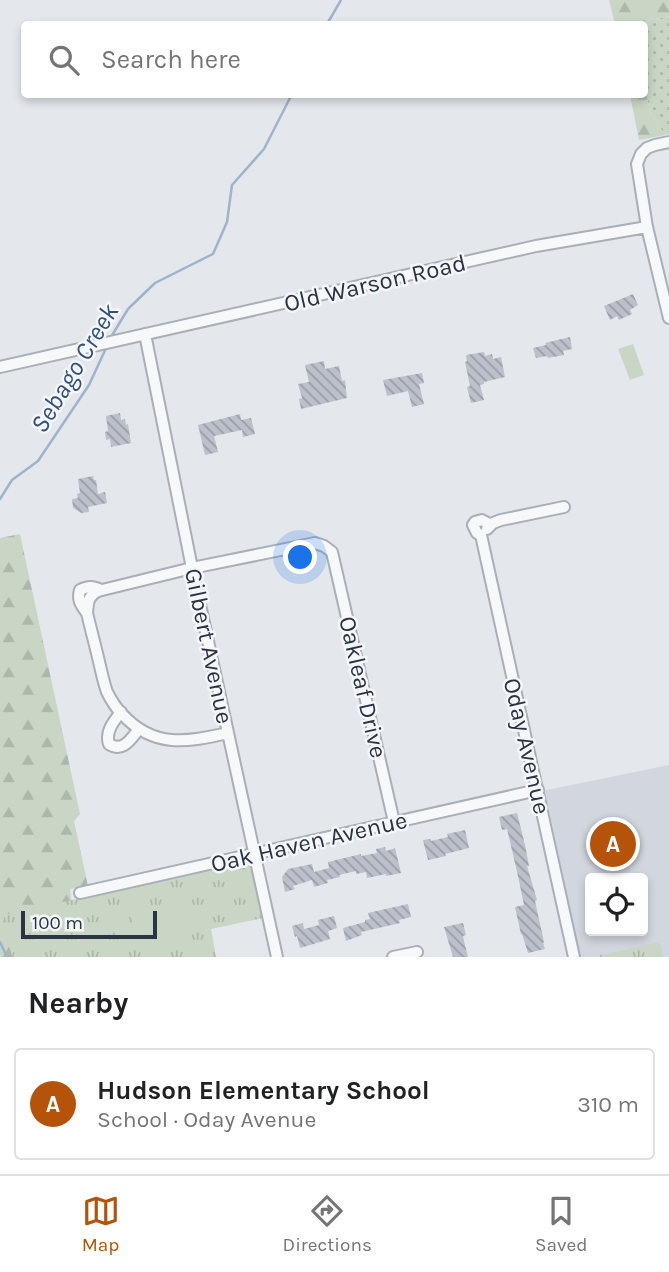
<!DOCTYPE html>
<html lang="en">
<head>
<meta charset="utf-8">
<style>
	:root { --surface:#fff; --page:#f2f2f2; --text:#202124; --muted:#757577; --line:#e0e0e0; --accent:#b45309 }
	body { margin:0; font-family:Karla,sans-serif; background:var(--page); color:var(--text) }
	.controls { position:absolute; right:21px; bottom:21px; display:grid; overflow:hidden; border-radius:7px; box-shadow:0 4px 10px #0003 }
	.controls button { width:63px; height:63px; display:grid; place-items:center; padding:0; border:0; border-bottom:2px solid var(--line); background:var(--surface); color:var(--text); font:35px sans-serif }
	.scale { position:absolute; left:21px; bottom:18px; width:136px; box-sizing:border-box; padding-left:7px; border:4px solid #2b3445; border-top:0; font-size:19px; line-height:24px; white-space:nowrap; color:#2b3445; -webkit-text-stroke:5px #f4f6f9; paint-order:stroke }
	.you { position:absolute; left:301px; top:558px; width:24px; height:24px; margin:-18px; border:5px solid #fff; border-radius:50%; background:#1a73e8; box-shadow:0 0 0 10px #1a73e833 }
	.badge { display:grid; place-items:center; width:46px; height:46px; border-radius:50%; background:var(--accent); color:#fff; font-size:23px; font-weight:700 }
	.pin { position:absolute; translate:-50% -50%; border:4px solid #fff; box-shadow:0 2px 7px #0006 }
	.list { margin:0; padding:0; list-style:none }
	h2 { display:flex; justify-content:space-between; align-items:center; height:91px; margin:0; padding:0 28px; font-size:30px }
	h2 small { font-size:23px; font-weight:400; color:var(--muted) }
	.list li { display:grid; grid-template-columns:46px 1fr auto; gap:21px; align-items:center; box-sizing:border-box; height:112px; margin:0 14px 14px; padding:0 14px; border:2px solid var(--line); border-radius:7px }
	.list b { display:block; font-size:26px; white-space:nowrap }
	.list p { margin:0; font-size:23px; white-space:nowrap; color:var(--muted) }
	.list em { font-size:23px; font-style:normal; color:var(--muted) }
	.icon { flex:none; width:38px; height:38px; fill:none; stroke:currentColor; stroke-width:2; stroke-linecap:round; stroke-linejoin:round }
	.map { position:relative; flex:none; width:669px; height:957px; overflow:hidden }
	.search { position:absolute; background:var(--surface); box-shadow:0 4px 10px #0003; left:21px; right:21px; top:21px; height:77px; display:flex; align-items:center; gap:18px; box-sizing:border-box; padding:0 24px; border-radius:7px; color:var(--muted); font-size:26px }
	.sheet { height:217px; background:var(--surface) }
	nav { display:flex; justify-content:space-around; align-items:center; box-sizing:border-box; height:98px; border-top:2px solid var(--line); background:var(--surface); font-size:19px; color:var(--muted) }
	nav a { display:grid; justify-items:center; gap:4px }
	nav .on { color:var(--accent) }
	.map>svg:first-child { display:block }
	.built { fill:#d2d6de; fill-rule:evenodd }
	.grass { fill:url(#grass-dots) }
	.forest { fill:url(#forest-firs) }
	.park { fill:url(#park-tufts) }
	.pitch { fill:#c9d6c5 }
	.lines { fill:none; stroke-linecap:round; stroke-linejoin:round }
	.stream { stroke:#9fb4cc; stroke-width:2.5 }
	.building { fill:url(#building-back-hatch) }
	.minor-casing { stroke:#a9aeb7; stroke-width:14 }
	.minor { stroke:#f7f8fa; stroke-width:10 }
	.labels { text-anchor:middle; stroke-width:5; stroke-linejoin:round; paint-order:stroke }
	.street-label { font-size:24px; fill:#2b3445; stroke:#f4f6f9 }
	.water-label { font-size:26px; font-style:italic; fill:#34527a; stroke:#f4f6f9 }
</style>
</head>
<body>
<div class="map">
<svg width="669" height="957" viewBox="0 0 669 957">
	<defs>
		<pattern id="grass-dots" width="8" height="8" patternUnits="userSpaceOnUse" patternTransform="scale(1.75)"><rect width="8" height="8" fill="#c9d6c5"/><path d="M2 2h.1M6 6h.1" fill="none" stroke="#adb8ab" stroke-width="1.8" stroke-linecap="round"/></pattern>
		<pattern id="forest-firs" width="22" height="20" patternUnits="userSpaceOnUse" patternTransform="scale(1.75)"><rect width="22" height="20" fill="#c9d6c5"/><path d="M5 1l3.5 6h-7zM16 11l3.5 6h-7z" fill="#adb8ab"/></pattern>
		<pattern id="park-tufts" width="24" height="20" patternUnits="userSpaceOnUse" patternTransform="scale(1.75)"><rect width="24" height="20" fill="#c9d6c5"/><path d="M3 7l-1-3M5 7V3M7 7l1-3M15 17l-1-3M17 17v-4M19 17l1-3" fill="none" stroke="#adb8ab"/></pattern>
		<pattern id="building-back-hatch" width="6" height="6" patternUnits="userSpaceOnUse" patternTransform="scale(1.75)"><rect width="6" height="6" fill="#bbc0ca"/><path d="M-1 5l2 2M0 0l6 6M5-1l2 2" fill="none" stroke="#989da6"/></pattern>
	</defs>
	<rect width="100%" height="100%" fill="#e4e7ec"/>
	<!-- built -->
	<path class="built" d="M 669,765 L 669,957 L 580,957 L 549,809 L 542,791 ZM 590,878 L 643,878 L 643,931 L 590,931 Z"/>
	<!-- grass -->
	<path class="grass" d="M 669,16 L 669,134 L 665,135 L 650,112 L 645,87 L 644,24 L 633,24 Z"/>
	<!-- forest -->
	<path class="forest" d="M 609,0 L 669,0 L 669,16 L 633,24 L 615,24 Z
		M 645,87 L 650,112 L 665,135 L 639,140 L 630,95 L 644,94 Z
		M 20,534 L 80,814 L 74,821 L 88,886 L 70,889 L 72,908 L 47,957 L 1,957 L 0,955 L 0,538 Z"/>
	<!-- park -->
	<path class="park" d="M 243,863 L 251,866 L 252,868 L 263,918 L 211,929 L 216,957 L 12,957 L 3,915 Z
		M 660,942 L 663,957 L 600,957 L 600,955 Z"/>
	<!-- pitch -->
	<path class="pitch" d="M 633,344 L 644,375 L 630,380 L 618,349 Z
		M 182,902 L 189,934 L 174,937 L 167,906 Z
		M 164,907 L 171,938 L 156,942 L 149,910 Z
		M 146,910 L 153,942 L 139,946 L 132,914 Z
		M 128,914 L 135,946 L 121,949 L 114,918 Z"/>
	<g class="lines">
		<!-- stream -->
		<path class="stream" d="M 327,24 L 341,0
			M 111,337 L 128,309 L 155,283 L 213,254 L 227,222 L 232,185 L 264,149 L 292,94
			M 0,499 L 12,480 L 38,461 L 89,385 L 107,346
			M 0,942 L 7,957"/>
	</g>
	<!-- building -->
	<path class="building" d="M 633,294 L 638,305 L 630,310 L 632,314 L 619,320 L 617,316 L 610,320 L 604,306 Z
		M 570,337 L 572,349 L 563,351 L 564,355 L 548,358 L 547,356 L 536,358 L 533,348 L 546,345 L 545,343 Z
		M 484,352 L 485,356 L 492,354 L 493,359 L 501,357 L 505,377 L 484,382 L 484,384 L 480,385 L 484,400 L 471,403 L 467,387 L 470,386 L 465,362 L 467,361 L 466,355 Z
		M 324,361 L 325,369 L 339,366 L 342,381 L 345,380 L 347,398 L 301,409 L 299,399 L 302,398 L 298,384 L 309,382 L 305,365 Z
		M 422,373 L 424,383 L 419,384 L 424,404 L 412,407 L 408,391 L 387,396 L 383,380 Z
		M 120,413 L 121,420 L 125,419 L 126,425 L 128,424 L 131,443 L 111,447 L 110,439 L 106,440 L 105,432 L 108,431 L 106,416 Z
		M 240,414 L 241,420 L 251,418 L 255,434 L 243,437 L 242,430 L 214,436 L 218,452 L 205,455 L 198,425 Z
		M 93,476 L 94,480 L 96,480 L 98,494 L 105,492 L 107,503 L 88,507 L 89,512 L 81,513 L 73,508 L 72,499 L 78,498 L 77,494 L 80,493 L 78,479 Z
		M 517,813 L 525,845 L 529,866 L 527,866 L 537,900 L 535,901 L 544,942 L 543,943 L 545,949 L 528,953 L 522,934 L 521,934 L 515,907 L 524,905 L 518,876 L 507,829 L 502,830 L 499,817 Z
		M 465,830 L 469,848 L 445,854 L 446,856 L 428,860 L 423,840 L 430,839 L 431,841 L 448,837 L 447,834 Z
		M 385,847 L 386,851 L 395,848 L 401,873 L 386,876 L 386,874 L 367,878 L 366,872 L 356,874 L 356,871 L 339,875 L 340,877 L 327,880 L 328,883 L 314,887 L 312,880 L 293,886 L 295,889 L 285,892 L 282,877 L 288,869 L 312,864 L 314,872 L 329,868 L 328,862 L 361,854 L 361,856 L 377,853 L 376,849 Z
		M 408,904 L 411,917 L 399,920 L 400,923 L 361,932 L 362,935 L 346,941 L 343,928 L 365,922 L 365,920 L 370,919 L 368,913 Z
		M 334,916 L 337,928 L 328,931 L 330,939 L 300,948 L 297,936 L 295,937 L 292,926 L 303,923 L 304,929 L 319,925 L 318,920 Z
		M 463,923 L 466,935 L 463,936 L 464,941 L 468,957 L 453,957 L 444,927 Z"/>
	<g class="lines">
		<!-- minor casing -->
		<g class="minor-casing">
			<path id="minor" d="M 669,142 L 655,145 L 647,148 L 641,154 L 637,164 L 647,227 L 669,318
				M 145,334 L 192,568 L 277,957
				M 0,367 L 536,246 L 647,227
				M 491,525 L 482,520 L 475,522 L 473,525 L 477,533 L 481,535 L 574,957
				M 487,529 L 493,523 L 501,520 L 564,507
				M 87,613 C 81,605 77,600 80,590 C 88,586 93,586 101,590
				M 121,712 C 113,722 105,732 109,744 C 123,753 131,739 139,729
				M 228,733 C 187,742 154,749 122,714 C 116,708 111,700 107,692 C 104,684 102,674 100,666 C 96,648 91,630 87,613 C 88,602 88,596 98,591 L 192,568 L 315,543 L 324,546 L 332,552 L 394,822
				M 80,893 L 538,790
				M 393,957 L 417,952"/>
		</g>
		<!-- minor -->
		<use href="#minor" class="minor"/>
	</g>
	<g class="labels">
		<!-- street labels -->
		<g class="street-label">
			<text transform="translate(375 283) rotate(-13)" y="8">Old Warson Road</text>
			<text transform="translate(209 646) rotate(78)" y="8">Gilbert Avenue</text>
			<text transform="translate(363 687) rotate(77)" y="8">Oakleaf Drive</text>
			<text transform="translate(527 746) rotate(77)" y="8">Oday Avenue</text>
			<text transform="translate(309 842) rotate(-13)" y="8">Oak Haven Avenue</text>
		</g>
		<!-- water labels -->
		<g class="water-label">
			<text transform="translate(74 368) rotate(-59)" y="9">Sebago Creek</text>
		</g>
	</g>
</svg>
<div class="controls">
<button><svg class="icon" aria-label="locate" viewBox="0 0 24 24"><circle cx="12" cy="12" r="6"/><path d="M12 2v4M12 18v4M2 12h4M18 12h4"/></svg></button>
</div>
<div class="scale">100 m</div>
<div class="you"></div>
<div class="pin badge" style="left:613px;top:844px">A</div>
<div class="search"><svg class="icon" aria-label="search" viewBox="0 0 24 24"><circle cx="10" cy="10" r="6"/><path d="M15 15l6 6"/></svg>Search here</div>
</div>
<section class="sheet">
<h2>Nearby<small></small></h2>
<ul class="list">
<li><span class="badge">A</span><div><b>Hudson Elementary School</b><p>School · Oday Avenue</p></div><em>310 m</em></li>
</ul>
</section>
<nav>
<a class="on"><svg class="icon" aria-label="map" viewBox="0 0 24 24"><path d="M3 6l6-2 6 2 6-2v14l-6 2-6-2-6 2zM9 4v14M15 6v14"/></svg>Map</a>
<a><svg class="icon" aria-label="directions" viewBox="0 0 24 24"><path d="M12 3l9 9-9 9-9-9zM9 14v-3h6M13 9l2 2-2 2"/></svg>Directions</a>
<a><svg class="icon" aria-label="saved" viewBox="0 0 24 24"><path d="M7 4h10v16l-5-4-5 4z"/></svg>Saved</a>
</nav>
</body>
</html>
